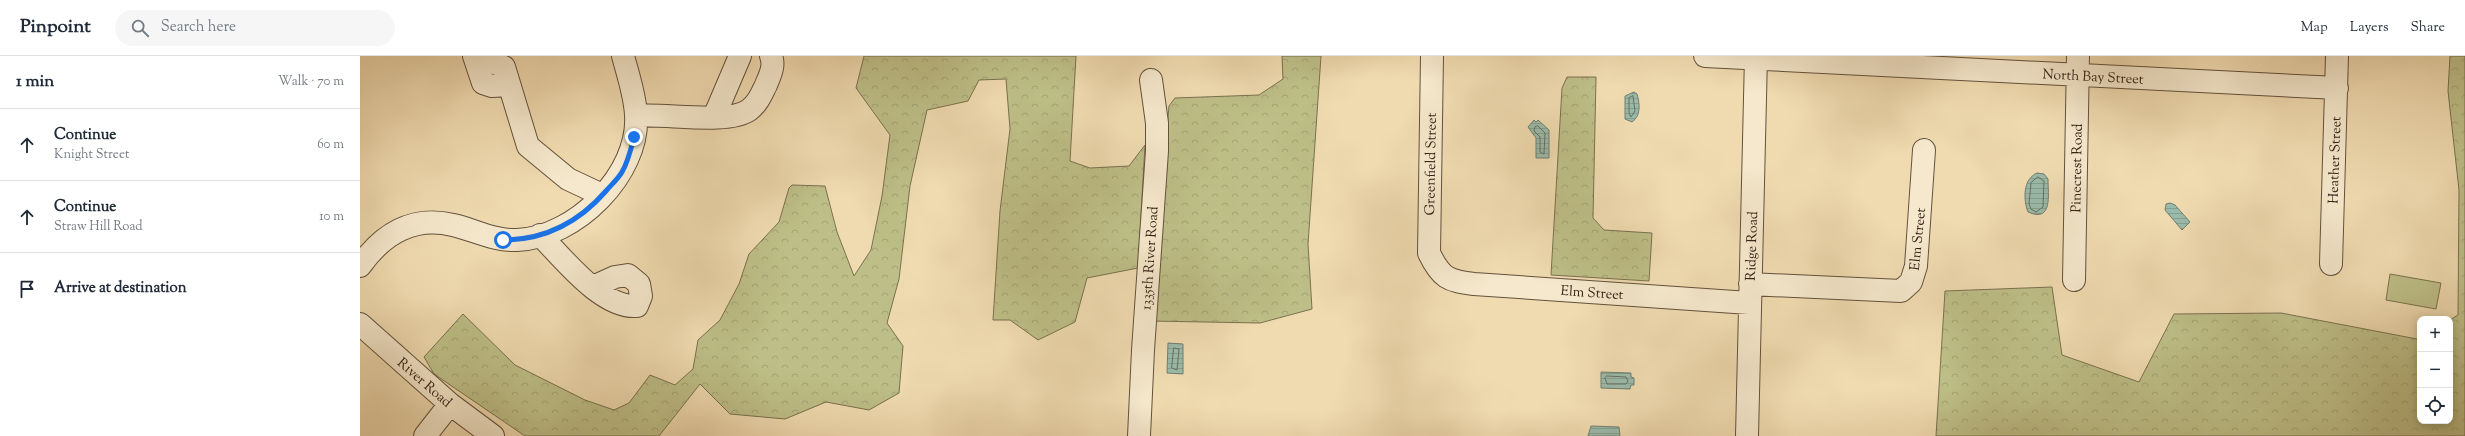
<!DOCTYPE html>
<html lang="en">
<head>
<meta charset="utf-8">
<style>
	:root { --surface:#fff; --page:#f6f6f7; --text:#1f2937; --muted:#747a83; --line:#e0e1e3 }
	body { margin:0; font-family:"Sorts Mill Goudy",serif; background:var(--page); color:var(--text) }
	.controls { position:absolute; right:12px; bottom:12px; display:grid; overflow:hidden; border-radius:8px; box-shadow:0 2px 10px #0003 }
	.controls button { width:36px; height:36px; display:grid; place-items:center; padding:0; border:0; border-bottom:1px solid var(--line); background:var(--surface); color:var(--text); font:20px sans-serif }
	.stop { position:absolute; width:12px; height:12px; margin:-9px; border:3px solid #1a73e8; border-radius:50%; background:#fff }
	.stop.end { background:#1a73e8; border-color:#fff; box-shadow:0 1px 4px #0008 }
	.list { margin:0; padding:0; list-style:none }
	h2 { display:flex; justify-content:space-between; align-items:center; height:52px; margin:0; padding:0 16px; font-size:17px }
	h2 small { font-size:13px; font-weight:400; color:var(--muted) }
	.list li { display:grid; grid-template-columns:26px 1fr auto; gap:12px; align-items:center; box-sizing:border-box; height:72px; padding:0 16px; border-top:1px solid var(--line) }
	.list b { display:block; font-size:15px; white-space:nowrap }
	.list p { margin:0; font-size:13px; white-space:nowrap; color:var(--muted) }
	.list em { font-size:13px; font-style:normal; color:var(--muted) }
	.icon { flex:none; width:22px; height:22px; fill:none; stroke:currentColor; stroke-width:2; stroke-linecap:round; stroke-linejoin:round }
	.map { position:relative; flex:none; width:2105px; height:380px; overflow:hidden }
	header { display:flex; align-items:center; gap:24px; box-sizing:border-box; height:56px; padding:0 20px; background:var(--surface); border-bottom:1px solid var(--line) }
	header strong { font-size:19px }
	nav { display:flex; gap:22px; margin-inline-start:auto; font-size:14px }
	.search { width:280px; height:36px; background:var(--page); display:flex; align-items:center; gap:10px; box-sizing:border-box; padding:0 14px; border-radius:22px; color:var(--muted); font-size:15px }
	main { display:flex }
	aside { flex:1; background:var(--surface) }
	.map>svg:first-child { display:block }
	.forest { fill:url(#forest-crowns); stroke:#7a7150 }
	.pitch { fill:#bebf88; stroke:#7a7150 }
	.water { fill:url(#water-rules); stroke:#727e70 }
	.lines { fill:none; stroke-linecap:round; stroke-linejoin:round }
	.shore { stroke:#686f61; stroke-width:1 }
	.minor-casing { stroke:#64513d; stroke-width:24 }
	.minor { stroke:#f5e8cc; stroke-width:22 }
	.route { stroke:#1a73e8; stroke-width:5 }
	.labels { text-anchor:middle; stroke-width:3; stroke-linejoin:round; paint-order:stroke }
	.street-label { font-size:14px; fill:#362317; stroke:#f5e8cc }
</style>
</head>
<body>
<header>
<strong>Pinpoint</strong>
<div class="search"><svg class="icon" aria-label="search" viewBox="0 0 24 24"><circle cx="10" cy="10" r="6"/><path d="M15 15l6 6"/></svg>Search here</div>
<nav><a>Map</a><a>Layers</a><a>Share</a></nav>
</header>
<main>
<aside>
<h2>1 min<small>Walk · 70 m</small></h2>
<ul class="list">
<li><svg class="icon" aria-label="ahead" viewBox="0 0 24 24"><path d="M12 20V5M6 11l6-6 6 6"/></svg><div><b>Continue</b><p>Knight Street</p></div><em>60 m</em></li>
<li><svg class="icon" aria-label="ahead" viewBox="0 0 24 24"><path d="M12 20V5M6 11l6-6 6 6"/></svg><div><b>Continue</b><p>Straw Hill Road</p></div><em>10 m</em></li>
<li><svg class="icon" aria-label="arrive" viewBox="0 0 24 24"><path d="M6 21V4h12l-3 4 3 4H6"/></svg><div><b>Arrive at destination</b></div></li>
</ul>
</aside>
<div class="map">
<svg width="2105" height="380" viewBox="0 0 2105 380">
	<defs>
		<pattern id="forest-crowns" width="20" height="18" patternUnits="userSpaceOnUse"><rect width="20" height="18" fill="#bebf88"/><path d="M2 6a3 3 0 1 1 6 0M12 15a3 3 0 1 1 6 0" fill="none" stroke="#a4a475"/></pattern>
		<pattern id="water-rules" width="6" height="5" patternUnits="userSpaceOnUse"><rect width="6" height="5" fill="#9abbab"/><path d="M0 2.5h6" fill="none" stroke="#85a092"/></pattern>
	</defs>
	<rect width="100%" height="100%" fill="#f0dbb0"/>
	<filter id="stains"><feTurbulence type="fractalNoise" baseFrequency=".005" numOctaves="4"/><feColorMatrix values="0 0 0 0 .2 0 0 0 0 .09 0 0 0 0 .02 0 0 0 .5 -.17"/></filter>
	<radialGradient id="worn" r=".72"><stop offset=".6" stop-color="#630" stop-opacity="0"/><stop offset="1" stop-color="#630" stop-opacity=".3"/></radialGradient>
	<!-- forest -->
	<path class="forest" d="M 504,0 L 716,0 L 710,105 L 730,112 L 769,110 L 785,89 L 778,212 L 727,222 L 715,266 L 678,284 L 650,264 L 633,264 L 640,155 L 650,73 L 646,23 L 619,24 L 608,45 L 567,54 L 550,130 L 539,223 L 527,267 L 543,290 L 539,337 L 509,354 L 466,346 L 425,363 L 370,358 L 340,328 L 299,380 L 165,380 L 74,318 L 64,301 L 103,258 L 155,309 L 225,344 L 254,354 L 269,347 L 290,319 L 315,329 L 333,313 L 338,284 L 360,264 L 379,228 L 389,198 L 419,166 L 429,132 L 432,129 L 465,130 L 477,176 L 494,220 L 511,194 L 522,140 L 530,79 L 496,32 Z
		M 922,0 L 961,0 L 948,188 L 952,253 L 900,267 L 790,265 L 809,50 L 815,42 L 899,39 L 923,23 Z
		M 2090,0 L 2105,0 L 2105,380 L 1576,380 L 1585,235 L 1692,231 L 1702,299 L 1779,326 L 1814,258 L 1921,257 L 2057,283 L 2060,281 L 2060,365 L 2090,365 L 2090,264 L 2098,259 L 2099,134 L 2088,35 Z
		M 1207,21 L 1236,21 L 1233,162 L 1244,174 L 1292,177 L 1289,225 L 1191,219 L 1202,32 Z"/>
	<!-- pitch -->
	<path class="pitch" d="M 2030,218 L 2081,227 L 2076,253 L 2026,244 Z"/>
	<!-- water -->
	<path class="water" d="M 1274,36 L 1277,38 C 1280,48 1281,60 1272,66 L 1265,63 L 1265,40 Z
		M 1174,64 L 1176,66 L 1178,64 L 1189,74 L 1189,102 L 1176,102 L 1176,82 L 1168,71 Z
		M 1677,117 L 1684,118 L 1688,123 C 1688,139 1693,167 1668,156 C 1663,143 1663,123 1677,117 Z
		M 1810,147 L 1815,149 L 1830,166 L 1822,174 L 1805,154 L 1806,148 Z
		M 808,287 L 823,288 L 823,318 L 807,317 Z
		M 1241,316 L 1271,317 L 1271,321 L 1274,322 L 1274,329 L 1271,329 L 1270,333 L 1241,332 Z
		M 1231,370 L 1259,371 L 1260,380 L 1228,380 Z"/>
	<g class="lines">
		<!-- shore -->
		<path class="shore" d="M 1273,40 L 1275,55 L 1271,61 L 1269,57 L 1269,42 Z
			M 1178,70 L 1185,77 L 1184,98 L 1180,96 L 1180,81 L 1174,75 L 1175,71 Z
			M 1678,121 L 1684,125 L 1683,151 L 1676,156 L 1671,153 L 1669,148 L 1671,127 Z
			M 814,292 L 819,293 L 817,314 L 812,312 Z
			M 1247,320 L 1266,321 L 1268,325 L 1266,328 L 1247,328 L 1245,322 Z"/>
		<!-- minor casing -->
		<g class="minor-casing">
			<path id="minor" d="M 114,0 L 123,27 L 132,30 L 149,29
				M 119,0 L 144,11 L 168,90 L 208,123 L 242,139
				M 1072,0 L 1069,197 C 1081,222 1088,225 1114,228 L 1389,247
				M 1345,0 L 1977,32
				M 277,60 C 304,57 368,69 389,54 C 398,47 401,39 406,29 C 410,19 415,10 411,0
				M 354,61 L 380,0
				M 180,179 C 203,202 242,253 277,250 L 281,240 L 279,228 L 268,219 L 255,221 L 233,231
				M 1971,208 L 1977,0
				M 0,210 C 22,179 52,159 93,169 C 115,174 134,185 157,184 C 215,182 280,118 276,59 C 275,39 268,19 263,0
				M 1714,224 L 1718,0
				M 1390,228 L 1541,235 L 1551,226 L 1556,210 L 1564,94
				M 0,268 L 90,348 L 133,380
				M 65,380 L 90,348
				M 779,380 L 783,294 L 797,95 L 797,67 L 791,24
				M 1387,380 L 1396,0"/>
		</g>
		<!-- minor -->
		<use href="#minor" class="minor"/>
	</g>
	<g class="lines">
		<!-- route -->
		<path class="route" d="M 143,184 C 185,184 219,166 246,135 C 251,129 258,123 262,116 C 268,106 271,93 274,81"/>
	</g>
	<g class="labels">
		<!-- street labels -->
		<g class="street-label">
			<text transform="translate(1733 20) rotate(3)" y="5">North Bay Street</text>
			<text transform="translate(1974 104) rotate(-88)" y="5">Heather Street</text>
			<text transform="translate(1070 108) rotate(-89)" y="5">Greenfield Street</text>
			<text transform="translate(1716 112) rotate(-89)" y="5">Pinecrest Road</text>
			<text transform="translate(1557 183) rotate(-84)" y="5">Elm Street</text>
			<text transform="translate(1391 190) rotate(-88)" y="5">Ridge Road</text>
			<text transform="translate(789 202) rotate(-86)" y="5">1335th River Road</text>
			<text transform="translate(1232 236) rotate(4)" y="5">Elm Street</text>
			<text transform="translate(65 326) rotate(41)" y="5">River Road</text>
		</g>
	</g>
	<rect width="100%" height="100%" filter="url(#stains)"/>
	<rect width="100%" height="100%" fill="url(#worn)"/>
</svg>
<div class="controls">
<button>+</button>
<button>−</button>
<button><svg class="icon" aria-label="locate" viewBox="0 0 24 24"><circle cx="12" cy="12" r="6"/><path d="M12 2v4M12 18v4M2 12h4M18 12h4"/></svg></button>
</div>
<div class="stop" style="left:143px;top:184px"></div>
<div class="stop end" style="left:274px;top:81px"></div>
</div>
</main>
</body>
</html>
